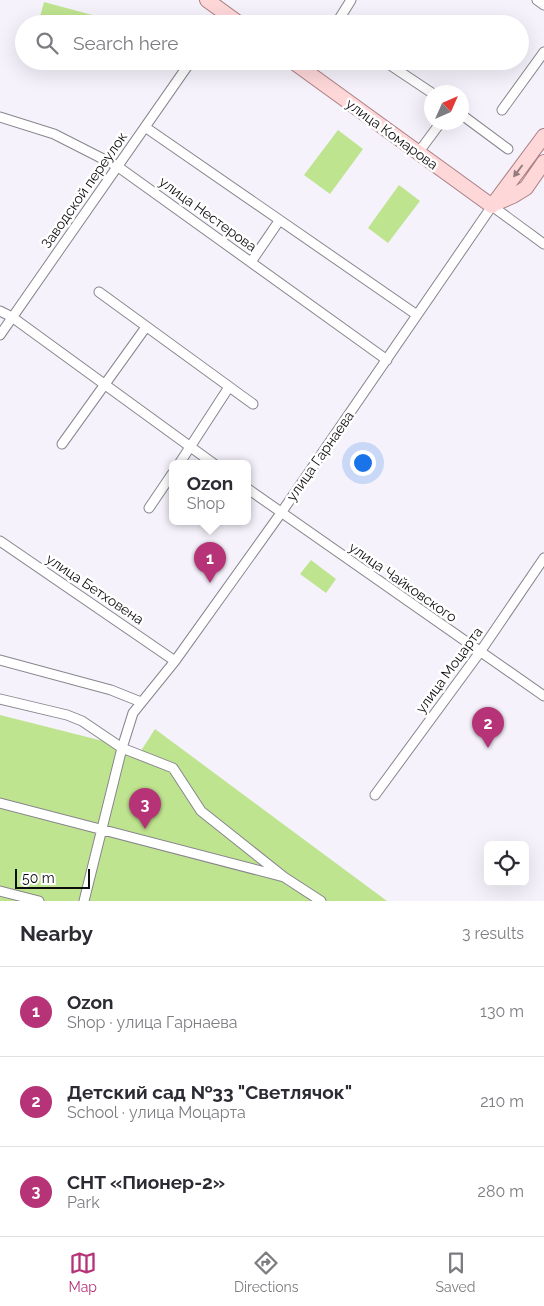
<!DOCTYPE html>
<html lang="en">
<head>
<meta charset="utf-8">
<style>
	:root { --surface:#fff; --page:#f2f2f3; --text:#2b2b33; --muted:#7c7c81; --line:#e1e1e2; --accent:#b73378 }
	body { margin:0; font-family:Raleway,sans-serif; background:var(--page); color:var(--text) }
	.controls { position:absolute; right:15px; bottom:15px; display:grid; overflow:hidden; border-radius:8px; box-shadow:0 5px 20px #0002 }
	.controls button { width:45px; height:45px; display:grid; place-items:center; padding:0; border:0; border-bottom:1px solid var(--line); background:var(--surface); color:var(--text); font:25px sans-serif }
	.compass { position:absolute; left:424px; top:85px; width:45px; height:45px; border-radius:50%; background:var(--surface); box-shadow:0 5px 20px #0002; rotate:45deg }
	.scale { position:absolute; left:15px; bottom:12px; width:75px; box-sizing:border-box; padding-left:5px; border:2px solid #0d0c0e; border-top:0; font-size:14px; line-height:18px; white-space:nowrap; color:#0d0c0e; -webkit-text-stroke:4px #fff; paint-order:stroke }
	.you { position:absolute; left:362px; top:462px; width:18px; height:18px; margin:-12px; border:4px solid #fff; border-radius:50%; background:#1a73e8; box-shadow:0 0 0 8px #1a73e833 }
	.badge { display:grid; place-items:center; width:32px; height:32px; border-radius:50%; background:var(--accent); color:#fff; font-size:16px; font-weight:700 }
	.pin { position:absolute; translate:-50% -41px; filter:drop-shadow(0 1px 2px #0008) }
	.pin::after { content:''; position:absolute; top:26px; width:18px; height:15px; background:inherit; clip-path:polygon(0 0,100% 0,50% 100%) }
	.popup { position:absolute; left:169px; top:460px; width:82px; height:65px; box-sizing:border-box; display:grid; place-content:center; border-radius:8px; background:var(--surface); filter:drop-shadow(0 1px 4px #0005); font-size:16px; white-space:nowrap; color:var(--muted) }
	.popup b { font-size:19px; color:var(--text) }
	.popup::after { content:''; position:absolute; left:50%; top:100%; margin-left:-10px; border:10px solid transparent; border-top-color:var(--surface) }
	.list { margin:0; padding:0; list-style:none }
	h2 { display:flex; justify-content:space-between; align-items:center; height:65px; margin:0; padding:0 20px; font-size:21px }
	h2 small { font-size:16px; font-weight:400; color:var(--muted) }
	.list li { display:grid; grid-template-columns:32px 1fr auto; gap:15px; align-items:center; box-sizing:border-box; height:90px; padding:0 20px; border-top:1px solid var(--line) }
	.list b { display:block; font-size:19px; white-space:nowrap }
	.list p { margin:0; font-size:16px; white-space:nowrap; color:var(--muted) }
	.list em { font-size:16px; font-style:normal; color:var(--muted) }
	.icon { flex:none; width:28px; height:28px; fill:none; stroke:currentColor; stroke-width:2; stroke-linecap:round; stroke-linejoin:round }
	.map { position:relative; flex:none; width:544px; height:901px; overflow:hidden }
	.search { position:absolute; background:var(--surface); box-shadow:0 5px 20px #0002; left:15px; right:15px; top:15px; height:55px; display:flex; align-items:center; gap:12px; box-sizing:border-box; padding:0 18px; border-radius:28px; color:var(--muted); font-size:19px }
	.sheet { height:335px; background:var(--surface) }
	nav { display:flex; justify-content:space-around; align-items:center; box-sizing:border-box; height:70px; border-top:1px solid var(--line); background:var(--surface); font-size:14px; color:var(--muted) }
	nav a { display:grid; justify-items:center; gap:2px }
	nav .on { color:var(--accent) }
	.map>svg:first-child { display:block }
	.garden { fill:#bfe48f }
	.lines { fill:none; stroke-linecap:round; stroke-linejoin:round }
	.street-casing { stroke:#88858d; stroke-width:11 }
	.primary-casing { stroke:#aa7e81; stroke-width:16 }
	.street { stroke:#fff; stroke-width:9 }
	.primary { stroke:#fed7d9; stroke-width:14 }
	.oneway { fill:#927c7e }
	.labels { text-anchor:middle; stroke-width:5; stroke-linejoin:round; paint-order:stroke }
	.street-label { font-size:14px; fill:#0d0c0e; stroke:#fff }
</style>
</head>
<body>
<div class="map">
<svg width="544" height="901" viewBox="0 0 544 901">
	<rect width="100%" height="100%" fill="#f5f2fb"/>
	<!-- garden -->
	<path class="garden" d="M 44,2 L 96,16 L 94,24 L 38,24 Z
		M 338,130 L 363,149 L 330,194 L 304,175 Z
		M 399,185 L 420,201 L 388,243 L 368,228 Z
		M 311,560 L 336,579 L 326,593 L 300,574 Z
		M 0,715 L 107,742 L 137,757 L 155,729 L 387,901 L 0,901 Z"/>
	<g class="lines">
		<!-- street casing -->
		<g class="street-casing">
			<path id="street" d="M 537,0 L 544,5
				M 217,24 L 225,13
				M 336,24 L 351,0
				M 384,61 L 432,93
				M 306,71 L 312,61
				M 502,110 L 544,52
				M 462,115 L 508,149
				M 0,117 L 54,134 L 117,166 L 387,360
				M 145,127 L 417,315
				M 418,153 L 441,122
				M 251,262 L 279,221
				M 99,292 L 253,404
				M 0,311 L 12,317 L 214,464
				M 0,335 L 191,61
				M 62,444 L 146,327
				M 179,464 L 229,387
				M 248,489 L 544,696
				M 149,508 L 172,474
				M 0,541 L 175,661
				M 0,660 L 111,690 L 141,702
				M 0,699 L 67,715 L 82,721 L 122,748 L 173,768 L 201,811 L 284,877
				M 375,795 L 480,652 L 544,558
				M 0,803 L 284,877 L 321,901
				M 0,891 L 39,901
				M 84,901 L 122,748 L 133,713 L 175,661 L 281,513 L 492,206 L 544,244"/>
		</g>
		<!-- primary casing -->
		<g class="primary-casing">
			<path id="primary" d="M 207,0 L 240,24
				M 292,61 L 492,206
				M 492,205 L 513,196 L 526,188 L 544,162
				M 492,206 L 544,136"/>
		</g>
		<!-- street -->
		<use href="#street" class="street"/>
		<!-- primary -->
		<use href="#primary" class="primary"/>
	</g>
	<!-- one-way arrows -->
	<defs><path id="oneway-solid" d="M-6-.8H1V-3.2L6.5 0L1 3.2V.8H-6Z" transform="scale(1.25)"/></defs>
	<use class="oneway" href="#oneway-solid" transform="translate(518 171) rotate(127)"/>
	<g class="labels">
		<!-- street labels -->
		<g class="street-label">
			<text transform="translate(392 134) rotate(36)" y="5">улица Комарова</text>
			<text transform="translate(84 190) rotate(-55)" y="5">Заводской переулок</text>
			<text transform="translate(208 214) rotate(36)" y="5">улица Нестерова</text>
			<text transform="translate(320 456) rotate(-55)" y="5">улица Гарнаева</text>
			<text transform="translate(403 582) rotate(35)" y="5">улица Чайковского</text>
			<text transform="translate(95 589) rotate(34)" y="5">улица Бетховена</text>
			<text transform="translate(449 670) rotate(-54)" y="5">улица Моцарта</text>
		</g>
	</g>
</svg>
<div class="controls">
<button><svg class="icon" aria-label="locate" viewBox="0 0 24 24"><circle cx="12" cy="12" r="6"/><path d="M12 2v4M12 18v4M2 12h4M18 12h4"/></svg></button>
</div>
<svg class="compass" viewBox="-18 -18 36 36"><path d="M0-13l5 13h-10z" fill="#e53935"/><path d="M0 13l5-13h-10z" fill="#7c7c81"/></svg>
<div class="scale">50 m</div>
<div class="you"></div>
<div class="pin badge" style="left:210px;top:583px">1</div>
<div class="popup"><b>Ozon</b>Shop</div>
<div class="pin badge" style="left:488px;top:748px">2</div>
<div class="pin badge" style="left:145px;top:829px">3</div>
<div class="search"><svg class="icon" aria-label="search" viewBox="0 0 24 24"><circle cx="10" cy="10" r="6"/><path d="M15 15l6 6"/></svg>Search here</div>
</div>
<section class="sheet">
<h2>Nearby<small>3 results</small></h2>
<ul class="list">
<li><span class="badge">1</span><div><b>Ozon</b><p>Shop · улица Гарнаева</p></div><em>130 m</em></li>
<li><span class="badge">2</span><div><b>Детский сад №33 &quot;Светлячок&quot;</b><p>School · улица Моцарта</p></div><em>210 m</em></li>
<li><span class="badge">3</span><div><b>СНТ «Пионер-2»</b><p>Park</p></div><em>280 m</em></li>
</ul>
</section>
<nav>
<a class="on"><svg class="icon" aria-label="map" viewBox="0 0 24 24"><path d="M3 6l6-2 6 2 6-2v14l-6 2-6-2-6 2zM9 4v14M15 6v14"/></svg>Map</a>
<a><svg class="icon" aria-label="directions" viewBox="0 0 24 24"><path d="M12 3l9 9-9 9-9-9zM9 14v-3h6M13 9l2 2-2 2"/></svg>Directions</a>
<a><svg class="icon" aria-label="saved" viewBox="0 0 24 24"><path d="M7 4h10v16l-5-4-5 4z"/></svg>Saved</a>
</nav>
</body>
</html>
